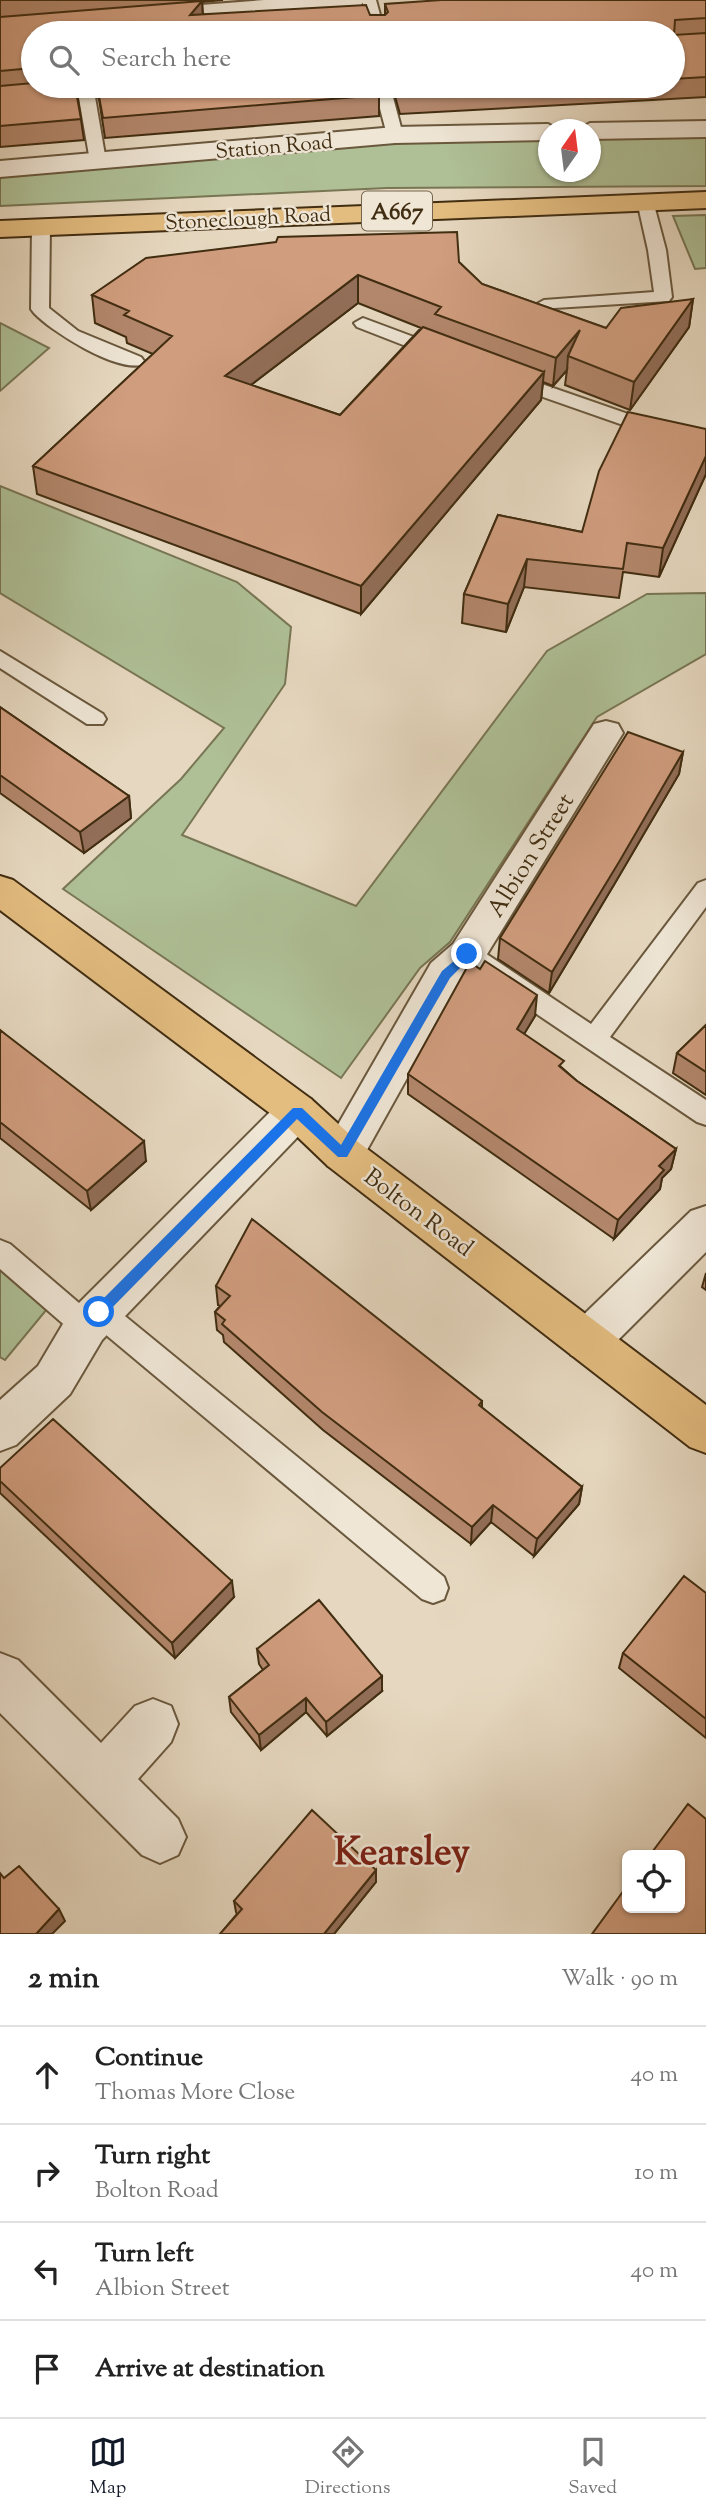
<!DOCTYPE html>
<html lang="en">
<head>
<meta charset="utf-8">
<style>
	:root { --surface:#fff; --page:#f2f2f2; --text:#222; --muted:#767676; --line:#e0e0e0; --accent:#111827 }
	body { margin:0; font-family:"Sorts Mill Goudy",serif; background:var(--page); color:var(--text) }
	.controls { position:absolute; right:21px; bottom:21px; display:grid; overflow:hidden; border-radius:10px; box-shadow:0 2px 5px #0004 }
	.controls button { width:63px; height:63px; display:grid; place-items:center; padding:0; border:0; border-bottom:2px solid var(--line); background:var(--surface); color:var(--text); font:35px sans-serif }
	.compass { position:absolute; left:538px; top:119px; width:63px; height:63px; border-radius:50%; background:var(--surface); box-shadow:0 2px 5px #0004; rotate:14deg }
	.stop { position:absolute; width:21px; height:21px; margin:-16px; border:5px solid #1a73e8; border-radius:50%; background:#fff }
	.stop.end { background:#1a73e8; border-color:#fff; box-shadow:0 2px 7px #0008 }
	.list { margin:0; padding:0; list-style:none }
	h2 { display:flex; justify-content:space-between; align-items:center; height:91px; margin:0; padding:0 28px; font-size:30px }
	h2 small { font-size:23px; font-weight:400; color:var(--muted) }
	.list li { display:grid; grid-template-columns:46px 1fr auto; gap:21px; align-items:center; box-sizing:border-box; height:98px; padding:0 28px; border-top:2px solid var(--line) }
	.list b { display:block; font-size:26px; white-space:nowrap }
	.list p { margin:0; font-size:23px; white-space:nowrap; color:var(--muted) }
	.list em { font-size:23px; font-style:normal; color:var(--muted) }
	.icon { flex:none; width:38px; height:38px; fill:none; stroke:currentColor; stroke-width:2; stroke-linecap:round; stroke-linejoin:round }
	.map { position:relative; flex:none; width:706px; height:1934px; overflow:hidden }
	.search { position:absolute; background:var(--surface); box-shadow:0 2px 5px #0004; left:21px; right:21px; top:21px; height:77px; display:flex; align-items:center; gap:18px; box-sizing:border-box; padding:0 24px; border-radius:38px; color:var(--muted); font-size:26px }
	.sheet { height:483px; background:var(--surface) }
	nav { display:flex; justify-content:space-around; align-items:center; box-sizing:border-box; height:98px; border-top:2px solid var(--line); background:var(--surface); font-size:19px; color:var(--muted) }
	nav a { display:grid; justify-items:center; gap:4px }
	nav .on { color:var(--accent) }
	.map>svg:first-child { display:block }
	.green { fill:#afc097; stroke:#787654; stroke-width:2 }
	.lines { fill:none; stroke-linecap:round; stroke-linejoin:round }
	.service-casing { stroke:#6a583d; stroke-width:4 }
	.minor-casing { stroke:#6a583d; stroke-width:4 }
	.primary-casing { stroke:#412d11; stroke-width:4 }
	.service { fill:#efe6d6; fill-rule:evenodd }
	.minor { fill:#efe6d6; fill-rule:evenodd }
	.primary { fill:#e3bc80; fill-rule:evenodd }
	.wall { fill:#b3876c; stroke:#412d11; stroke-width:2; fill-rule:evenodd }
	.shaded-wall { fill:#926e58; stroke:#412d11; stroke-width:2 }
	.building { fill:#d09d7e; stroke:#412d11; stroke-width:2 }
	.route { fill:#1a73e8 }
	.labels { text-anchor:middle; stroke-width:5; stroke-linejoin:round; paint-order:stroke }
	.far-street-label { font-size:21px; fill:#412d11; stroke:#efe6d6 }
	.shield { fill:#efe6d6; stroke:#75644c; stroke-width:2 }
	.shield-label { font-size:23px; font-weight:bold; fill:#412d11 }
	.street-label { font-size:24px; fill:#412d11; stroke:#efe6d6 }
	.near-district-label { font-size:38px; font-weight:bold; fill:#7a1f14; stroke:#efe6d6 }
</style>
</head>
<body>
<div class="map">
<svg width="706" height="1934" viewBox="0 0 706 1934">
	<rect width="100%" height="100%" fill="#e6d8c0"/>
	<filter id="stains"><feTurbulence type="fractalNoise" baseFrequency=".00286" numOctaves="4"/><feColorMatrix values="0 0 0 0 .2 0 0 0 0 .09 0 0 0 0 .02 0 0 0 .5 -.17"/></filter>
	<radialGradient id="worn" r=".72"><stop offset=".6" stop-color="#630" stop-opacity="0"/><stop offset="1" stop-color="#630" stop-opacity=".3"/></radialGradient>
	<!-- green -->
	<path class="green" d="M 706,135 L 706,186 L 387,188 L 0,206 L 0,176 L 395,143 L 548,139 L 548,172 L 590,172 L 591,138 Z
		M 706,215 L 706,268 L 695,269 L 673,216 Z
		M 0,323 L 49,348 L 0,391 Z
		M 0,486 L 237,582 L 291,627 L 285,684 L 182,835 L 356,906 L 547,651 L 647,594 L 706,593 L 706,654 L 597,717 L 450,942 L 420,968 L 341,1078 L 63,889 L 181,779 L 224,728 L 0,593 Z
		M 0,1268 L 47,1309 L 5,1360 L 0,1357 Z"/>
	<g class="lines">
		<!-- service casing -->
		<g class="service-casing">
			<path id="service" d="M 362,0 L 376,0 L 385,33 L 371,33 Z
				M 118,86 L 188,86 L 180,91 L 95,97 L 106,161 L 98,166 L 90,161 L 79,98 L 0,104 L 0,94 Z
				M 374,86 L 390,86 L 403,135 L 401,138 L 389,138 L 387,135 Z
				M 645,196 L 653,201 L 666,250 L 672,297 L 669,301 L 538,309 L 535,305 L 544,300 L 654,292 L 648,250 L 637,201 Z
				M 41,222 L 50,227 L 49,308 L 78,331 L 141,357 L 144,361 L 141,365 C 115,371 52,332 34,313 L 31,309 L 32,227 Z
				M 363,318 L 446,349 L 449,353 L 446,357 L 434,357 L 357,327 L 354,323 Z
				M 510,373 L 706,441 L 706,454 L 503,383 L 501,379 L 503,375 Z
				M 0,651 L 103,714 L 106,719 L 103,724 L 87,724 L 0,668 Z
				M 706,880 L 706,907 L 610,1037 L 706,1100 L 706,1125 L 697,1122 L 458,961 L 455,954 L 458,947 L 467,945 L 476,947 L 591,1024 L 698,883 Z
				M 0,1240 L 10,1244 L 86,1309 L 89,1303 L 99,1300 L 109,1303 L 444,1577 L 448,1588 L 444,1599 L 433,1603 L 422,1599 L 99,1329 L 96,1335 L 86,1339 L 76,1335 L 0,1269 Z"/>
		</g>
		<!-- minor casing -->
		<g class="minor-casing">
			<path id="minor" d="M 264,0 L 365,0 L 361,5 L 353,7 L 149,23 L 141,21 L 137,16 L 141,11 L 149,9 Z
				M 706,121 L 706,137 L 590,139 L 590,130 L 578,130 L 590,123 Z
				M 548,124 L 559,130 L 548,130 L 548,140 L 395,143 L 0,177 L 0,161 L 395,127 Z
				M 606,721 L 618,724 L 623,733 L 481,964 L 459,985 L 358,1166 L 343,1171 L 328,1166 L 322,1154 L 328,1142 L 431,963 L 453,944 L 594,724 Z
				M 297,1094 L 311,1099 L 317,1111 L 311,1123 L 102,1340 L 70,1394 L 16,1445 L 0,1451 L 0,1400 L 38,1366 L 70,1312 L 283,1099 Z
				M 706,1206 L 706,1252 L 603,1355 L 587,1361 L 571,1355 L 565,1341 L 571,1327 L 691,1211 Z
				M 0,1653 L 18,1660 L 101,1743 L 135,1706 L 153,1699 L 171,1706 L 178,1724 L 171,1742 L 138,1779 L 178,1819 L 186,1837 L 178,1855 L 160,1863 L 142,1855 L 0,1713 Z"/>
		</g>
		<!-- primary casing -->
		<g class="primary-casing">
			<path id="primary" d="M 706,192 L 706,208 L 0,237 L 0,221 Z
				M 0,876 L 13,880 L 311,1099 L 358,1142 L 706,1405 L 706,1453 L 690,1447 L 328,1166 L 283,1123 L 0,910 Z"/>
		</g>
		<!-- service -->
		<use href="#service" class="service"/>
		<!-- minor -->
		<use href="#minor" class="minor"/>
		<!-- primary -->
		<use href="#primary" class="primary"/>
	</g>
	<!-- wall -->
	<path class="wall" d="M 0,0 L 223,0 L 202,2 L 203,14 L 385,15 L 385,4 L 706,0 L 706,97 L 400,114 L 392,86 L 673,86 L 673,33 L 33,33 L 33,86 L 83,86 L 76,86 L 84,140 L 0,147 Z
		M 97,86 L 379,95 L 379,116 L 105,138 Z
		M 459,262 L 482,284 L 606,328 L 693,299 L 689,327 L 630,410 L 565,385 L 567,370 L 553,386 L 543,382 L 541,400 L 361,614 L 37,494 L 33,466 L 153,354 L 127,343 L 126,337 L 95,323 L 92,295 ZM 358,303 L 421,328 L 340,415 L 251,385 Z
		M 706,429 L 706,474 L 659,577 L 623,572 L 619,598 L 524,587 L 506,632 L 462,623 L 464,594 L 498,515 L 582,532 Z
		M 0,707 L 129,796 L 131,818 L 84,853 L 0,793 Z
		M 683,752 L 679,774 L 615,883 L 549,993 L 498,959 L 500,938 Z
		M 535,1016 L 524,1034 L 577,1081 L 676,1149 L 671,1169 L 662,1178 L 660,1189 L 614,1239 L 408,1094 L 408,1074 Z
		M 706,1025 L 706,1095 L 673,1073 L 677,1053 Z
		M 0,1030 L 146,1161 L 91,1210 L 0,1138 Z
		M 706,1273 L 706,1290 L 702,1287 Z
		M 216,1286 L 482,1401 L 482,1408 L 582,1487 L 579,1504 L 534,1556 L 491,1522 L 471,1544 L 323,1430 L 224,1342 L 223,1335 L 217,1330 L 215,1312 L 220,1306 L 218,1305 Z
		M 0,1468 L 234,1597 L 175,1658 L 0,1493 Z
		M 706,1593 L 706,1738 L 619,1668 L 623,1653 Z
		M 257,1649 L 382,1691 L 327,1736 L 306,1712 L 261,1750 L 231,1712 L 229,1697 L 263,1670 L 259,1664 Z
		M 376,1870 L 376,1882 L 334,1934 L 220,1934 L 237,1914 L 236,1912 L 234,1901 Z"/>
	<!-- shaded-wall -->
	<path class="shaded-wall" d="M 202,1 L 203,22 L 190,15 Z
		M 358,275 L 358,303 L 226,404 L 225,376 Z
		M 693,299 L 689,327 L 630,410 L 634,382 Z
		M 580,330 L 568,356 L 567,370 L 553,386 L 556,358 Z
		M 544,372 L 541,400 L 361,614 L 361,586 Z
		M 706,456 L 706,474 L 659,577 L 663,548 Z
		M 527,559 L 524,587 L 506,632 L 508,604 Z
		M 683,752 L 679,774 L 615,883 L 549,993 L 552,972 Z
		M 129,796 L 131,818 L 84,853 L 80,832 Z
		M 537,995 L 535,1016 L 515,1049 L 517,1029 Z
		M 144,1141 L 146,1161 L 91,1210 L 87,1191 Z
		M 676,1149 L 671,1169 L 662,1178 L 660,1189 L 614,1239 L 618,1220 L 659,1166 Z
		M 582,1487 L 579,1504 L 534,1556 L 537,1539 Z
		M 493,1505 L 491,1522 L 471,1544 L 472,1527 Z
		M 232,1581 L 234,1597 L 175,1658 L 172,1643 Z
		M 382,1676 L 382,1691 L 327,1736 L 326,1722 Z
		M 306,1698 L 306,1712 L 261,1750 L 259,1735 Z
		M 376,1870 L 376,1882 L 334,1934 L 324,1934 Z
		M 59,1909 L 65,1921 L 52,1934 L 36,1934 Z"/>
	<!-- building -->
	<path class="building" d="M 441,0 L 706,0 L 706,18 L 675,20 L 674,35 L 706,33 L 706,77 L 673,79 L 673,33 L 33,33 L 33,68 L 0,71 L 0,17 L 202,1 L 190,15 L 366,5 L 370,15 L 385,15 L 388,12 L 385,4 Z
		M 33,83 L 33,86 L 75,86 L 81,119 L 0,126 L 0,86 Z
		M 97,86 L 377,86 L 379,95 L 103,118 Z
		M 398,86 L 545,86 L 401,94 Z
		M 457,232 L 459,262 L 482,284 L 606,328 L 621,308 L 693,299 L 634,382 L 568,356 L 580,330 L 556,358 L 435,314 L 441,307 L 358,275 L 225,376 L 340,415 L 423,327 L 544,372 L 361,586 L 33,466 L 172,336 L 124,315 L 129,311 L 92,295 L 146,258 L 276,242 L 278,237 Z
		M 628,412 L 706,429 L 706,456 L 663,548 L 627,543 L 623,569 L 527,559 L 508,604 L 464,594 L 498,515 L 582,532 L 599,471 Z
		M 0,707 L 129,796 L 80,832 L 0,775 Z
		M 628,732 L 683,752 L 619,862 L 552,972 L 500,938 Z
		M 485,961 L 537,995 L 517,1029 L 564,1061 L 559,1066 L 577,1081 L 676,1149 L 659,1166 L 664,1170 L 618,1220 L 408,1074 L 470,962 L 480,969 Z
		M 706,1025 L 706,1072 L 677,1053 Z
		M 0,1030 L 144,1141 L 87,1191 L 0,1122 Z
		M 252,1219 L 482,1401 L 479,1405 L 582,1487 L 537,1539 L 493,1505 L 472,1527 L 322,1412 L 222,1324 L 225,1320 L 215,1312 L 230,1296 L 216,1286 Z
		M 53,1419 L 232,1581 L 172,1643 L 0,1481 L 0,1468 Z
		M 684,1576 L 706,1593 L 706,1719 L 623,1653 Z
		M 319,1600 L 382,1676 L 326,1722 L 306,1698 L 259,1735 L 229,1697 L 269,1665 L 257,1649 Z
		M 688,1804 L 706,1819 L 706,1934 L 592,1934 L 627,1886 L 627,1908 L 680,1908 L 680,1855 L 650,1855 Z
		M 312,1810 L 376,1870 L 324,1934 L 220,1934 L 242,1909 L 234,1901 Z
		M 19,1866 L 59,1909 L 36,1934 L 0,1934 L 0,1873 L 4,1878 Z"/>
	<!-- route -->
	<path class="route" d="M 467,950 L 473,954 L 471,957 L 450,978 L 347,1157 L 338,1157 L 297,1119 L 103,1317 L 94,1317 L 94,1308 L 293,1108 L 302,1108 L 341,1145 L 442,971 Z"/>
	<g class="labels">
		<!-- far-street labels -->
		<g class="far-street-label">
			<text transform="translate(274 146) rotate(-5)" y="7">Station Road</text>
			<text transform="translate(248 218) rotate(-3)" y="7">Stoneclough Road</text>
		</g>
		<!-- shield labels -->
		<rect class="shield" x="362" y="191.5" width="70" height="39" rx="5"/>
		<g class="shield-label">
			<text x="397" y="219">A667</text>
		</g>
		<!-- street labels -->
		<g class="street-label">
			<text transform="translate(530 855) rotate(-58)" y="8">Albion Street</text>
			<text transform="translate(419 1212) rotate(37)" y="8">Bolton Road</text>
		</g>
		<!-- near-district labels -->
		<g class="near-district-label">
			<text x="402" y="1864">Kearsley</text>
		</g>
	</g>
	<rect width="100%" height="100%" filter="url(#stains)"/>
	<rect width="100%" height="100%" fill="url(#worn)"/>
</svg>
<div class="controls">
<button><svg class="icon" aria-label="locate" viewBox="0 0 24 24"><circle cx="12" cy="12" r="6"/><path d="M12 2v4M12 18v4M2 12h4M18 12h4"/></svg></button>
</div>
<svg class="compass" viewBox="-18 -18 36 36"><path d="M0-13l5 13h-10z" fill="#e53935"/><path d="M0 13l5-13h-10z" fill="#767676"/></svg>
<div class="stop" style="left:99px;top:1312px"></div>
<div class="stop end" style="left:467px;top:954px"></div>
<div class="search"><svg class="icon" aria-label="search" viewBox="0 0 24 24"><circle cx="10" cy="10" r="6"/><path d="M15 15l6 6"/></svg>Search here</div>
</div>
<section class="sheet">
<h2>2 min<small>Walk · 90 m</small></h2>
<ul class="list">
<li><svg class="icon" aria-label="ahead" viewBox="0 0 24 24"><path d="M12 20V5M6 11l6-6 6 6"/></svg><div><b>Continue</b><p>Thomas More Close</p></div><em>40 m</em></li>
<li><svg class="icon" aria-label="right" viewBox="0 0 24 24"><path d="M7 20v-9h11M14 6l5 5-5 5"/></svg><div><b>Turn right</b><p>Bolton Road</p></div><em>10 m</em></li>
<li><svg class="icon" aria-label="left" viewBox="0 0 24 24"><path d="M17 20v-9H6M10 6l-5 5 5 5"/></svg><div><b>Turn left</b><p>Albion Street</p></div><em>40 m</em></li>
<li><svg class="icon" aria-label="arrive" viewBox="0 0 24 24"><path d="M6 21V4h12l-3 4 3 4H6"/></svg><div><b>Arrive at destination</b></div></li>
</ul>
</section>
<nav>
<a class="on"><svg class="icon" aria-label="map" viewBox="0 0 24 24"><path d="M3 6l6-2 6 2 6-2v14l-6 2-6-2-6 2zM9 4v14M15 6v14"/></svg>Map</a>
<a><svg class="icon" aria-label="directions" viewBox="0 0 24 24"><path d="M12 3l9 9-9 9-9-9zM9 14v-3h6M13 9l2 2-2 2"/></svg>Directions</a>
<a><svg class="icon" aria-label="saved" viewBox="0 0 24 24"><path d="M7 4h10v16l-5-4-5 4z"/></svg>Saved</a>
</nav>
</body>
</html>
